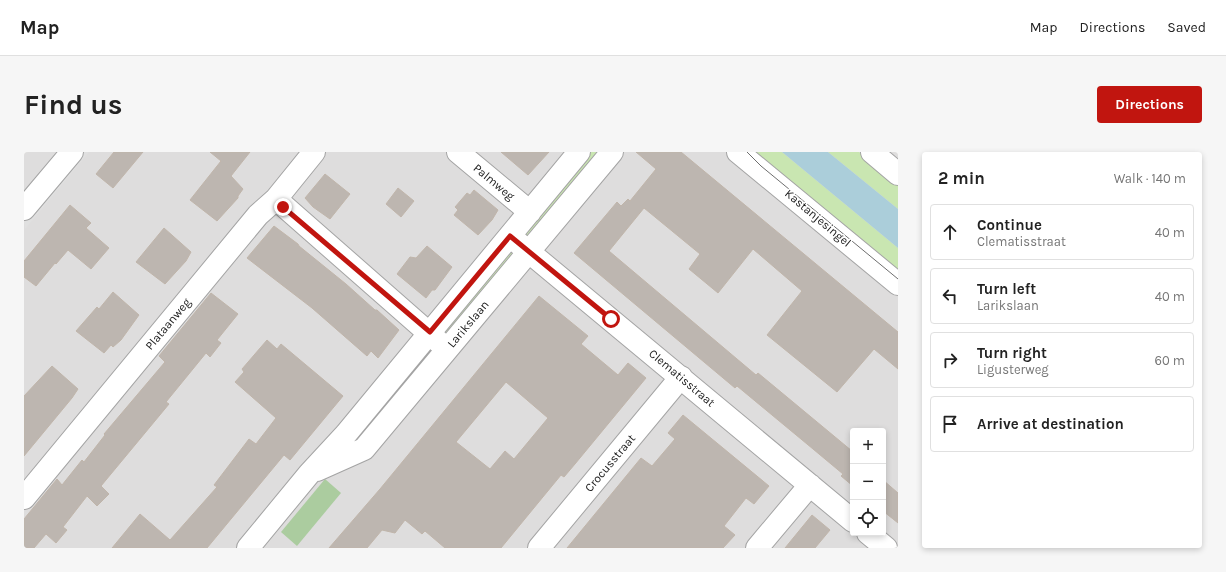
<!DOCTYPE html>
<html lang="en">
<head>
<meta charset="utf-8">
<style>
	:root { --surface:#fff; --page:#f6f6f6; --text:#222; --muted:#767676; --line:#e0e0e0; --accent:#c1150f }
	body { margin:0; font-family:Karla,sans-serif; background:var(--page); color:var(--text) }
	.controls { position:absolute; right:12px; bottom:12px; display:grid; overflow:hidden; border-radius:4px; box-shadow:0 2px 6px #0003 }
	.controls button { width:36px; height:36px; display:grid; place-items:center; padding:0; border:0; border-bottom:1px solid var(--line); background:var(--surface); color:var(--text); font:20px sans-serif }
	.stop { position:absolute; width:12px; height:12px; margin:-9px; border:3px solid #c1150f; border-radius:50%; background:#fff }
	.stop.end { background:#c1150f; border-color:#fff; box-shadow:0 1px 4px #0008 }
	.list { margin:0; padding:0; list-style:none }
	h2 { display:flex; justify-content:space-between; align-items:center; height:52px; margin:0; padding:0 16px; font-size:17px }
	h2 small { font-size:13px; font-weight:400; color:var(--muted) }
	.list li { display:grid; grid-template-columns:26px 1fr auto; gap:12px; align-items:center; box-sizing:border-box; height:56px; margin:0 8px 8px; padding:0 8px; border:1px solid var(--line); border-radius:4px }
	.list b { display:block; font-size:15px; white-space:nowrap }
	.list p { margin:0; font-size:13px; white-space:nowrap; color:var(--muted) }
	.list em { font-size:13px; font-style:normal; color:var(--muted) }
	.icon { flex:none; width:22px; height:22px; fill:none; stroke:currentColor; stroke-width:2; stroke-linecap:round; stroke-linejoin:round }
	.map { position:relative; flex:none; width:874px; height:396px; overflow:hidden; border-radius:4px }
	header { display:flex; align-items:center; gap:24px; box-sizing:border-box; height:56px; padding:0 20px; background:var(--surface); border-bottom:1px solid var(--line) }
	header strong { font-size:19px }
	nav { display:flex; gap:22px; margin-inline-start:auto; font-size:14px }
	.intro { display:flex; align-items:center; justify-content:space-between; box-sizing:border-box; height:96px; padding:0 24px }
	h1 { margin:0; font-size:28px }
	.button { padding:10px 18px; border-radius:4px; background:var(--accent); color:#fff; font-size:14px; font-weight:700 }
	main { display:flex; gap:24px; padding:0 24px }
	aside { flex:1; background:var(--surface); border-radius:4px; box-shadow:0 2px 6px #0003 }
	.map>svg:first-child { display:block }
	.residential { fill:#dedddd; fill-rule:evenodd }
	.grass { fill:#c9e6b1 }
	.forest { fill:#abcc9f }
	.parking { fill:#e0e0e0 }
	.water { fill:#abceda }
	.building { fill:#bdb6b0; stroke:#c0b5aa; fill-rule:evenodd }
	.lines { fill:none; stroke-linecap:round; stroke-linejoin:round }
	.minor-casing { stroke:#a4a4a4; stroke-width:24 }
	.minor { stroke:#fff; stroke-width:22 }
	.tram { stroke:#6e6e6e; stroke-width:1 }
	.route { stroke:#c1150f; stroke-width:5 }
	.labels { text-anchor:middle; stroke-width:3; stroke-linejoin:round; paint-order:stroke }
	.street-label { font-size:12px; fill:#202020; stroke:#fff }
</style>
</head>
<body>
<header>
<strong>Map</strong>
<nav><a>Map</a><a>Directions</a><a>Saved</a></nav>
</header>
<div class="intro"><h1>Find us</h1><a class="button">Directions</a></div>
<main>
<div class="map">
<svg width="874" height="396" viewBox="0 0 874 396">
	<rect width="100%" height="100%" fill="#f0ede7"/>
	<!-- residential -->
	<path class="residential" d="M 0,0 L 874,0 L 874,396 L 0,396 ZM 829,279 L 859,279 L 859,381 L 829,381 Z"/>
	<!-- grass -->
	<path class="grass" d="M 564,0 L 578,0 L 507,86 L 499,83 Z
		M 731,0 L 758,0 L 874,96 L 874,119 Z
		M 804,0 L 835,0 L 874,32 L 874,57 Z
		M 486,99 L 489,102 L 427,184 L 419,180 Z"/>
	<!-- forest -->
	<path class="forest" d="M 301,327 L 317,341 L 273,394 L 257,380 Z"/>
	<!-- parking -->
	<path class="parking" d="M 58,0 L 65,0 L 1,77 L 0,70 Z"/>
	<!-- water -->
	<path class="water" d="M 758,0 L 804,0 L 874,57 L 874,96 Z"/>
	<!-- building -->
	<path class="building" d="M 90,0 L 119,0 L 89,36 L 72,22 Z
		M 186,0 L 226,0 L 207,24 L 219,37 L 214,44 L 214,46 L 193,69 L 166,48 L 197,9 Z
		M 477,0 L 525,0 L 504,23 Z
		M 612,0 L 657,0 L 874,180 L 874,217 L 850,197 L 813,240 L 743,183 L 778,139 L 729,97 L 694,141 L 665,117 L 676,102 L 620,56 L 585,99 L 732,223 L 734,221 L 828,299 L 826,301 L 829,303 L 829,334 L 817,324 L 819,322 L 789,297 L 713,234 L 711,236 L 550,101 L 593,50 L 597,54 L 604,47 L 606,49 L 632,17 Z
		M 301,22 L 326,42 L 306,67 L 289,55 L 281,46 Z
		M 374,36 L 390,49 L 377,65 L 362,52 Z
		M 450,38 L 474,58 L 468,68 L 454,83 L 430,63 L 434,58 L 431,55 L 443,41 L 446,43 Z
		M 46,53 L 67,71 L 62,76 L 85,96 L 67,117 L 44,98 L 32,112 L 31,111 L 12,134 L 0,125 L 0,109 Z
		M 250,74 L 274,92 L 275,94 L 322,132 L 351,158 L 353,158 L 375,178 L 354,206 L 347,199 L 343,204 L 288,156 L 223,106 Z
		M 140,76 L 167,100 L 162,109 L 141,132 L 112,110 Z
		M 403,94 L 428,115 L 411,138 L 408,138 L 402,146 L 373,122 L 386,105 L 392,106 Z
		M 89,140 L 115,163 L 97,188 L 89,195 L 87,193 L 80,201 L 52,179 L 73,155 L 75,157 Z
		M 187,141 L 214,162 L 193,188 L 197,191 L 186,205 L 182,201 L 142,250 L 145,252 L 77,334 L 85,342 L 73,354 L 63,344 L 39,375 L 43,378 L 32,391 L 22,382 L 10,396 L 0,396 L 0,367 L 33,327 L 38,333 L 58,308 L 60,310 L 81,283 L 80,282 L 141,210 L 135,204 Z
		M 515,144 L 564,184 L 557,192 L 594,223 L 604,211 L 622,226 L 551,312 L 540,325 L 537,323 L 477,396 L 421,396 L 401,379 L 398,382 L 381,368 L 371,381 L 358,378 L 343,396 L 305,396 L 356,337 ZM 482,230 L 524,266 L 490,307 L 481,299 L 466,317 L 432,290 Z
		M 243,188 L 253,197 L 257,192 L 319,244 L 266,308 L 260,303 L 183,396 L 88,396 L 116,362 L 146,388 L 193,335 L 190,333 L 225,287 L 232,292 L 252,266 L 211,230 L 220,220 L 218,217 Z
		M 28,214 L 54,237 L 48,246 L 0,304 L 0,244 Z
		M 659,263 L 745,334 L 730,352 L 722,346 L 700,374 L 711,383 L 699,396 L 543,396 L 617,306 L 628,314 L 651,287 L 644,281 Z
		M 859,328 L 874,341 L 874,371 L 859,359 Z
		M 788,363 L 806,378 L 791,396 L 761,396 Z"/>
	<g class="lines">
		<!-- minor casing -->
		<g class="minor-casing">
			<path id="minor" d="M 434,0 L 506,60
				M 714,0 L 874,132
				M 848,0 L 874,22
				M 252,47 L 416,191
				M 0,57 L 48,0
				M 493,90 L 829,369
				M 293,318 L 340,297 L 588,0
				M 0,346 L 234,63 L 252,47 L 290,0
				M 844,381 L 862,396
				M 224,396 L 285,322 L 322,282 L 555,0
				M 515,396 L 657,225
				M 733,396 L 786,333"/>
		</g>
		<!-- minor -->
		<use href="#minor" class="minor"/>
		<!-- tram -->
		<path class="tram" d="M 723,0 L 737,14 L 874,127"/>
	</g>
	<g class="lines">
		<!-- route -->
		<path class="route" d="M 259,55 L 406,180 L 486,84 L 587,167"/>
	</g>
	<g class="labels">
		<!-- street labels -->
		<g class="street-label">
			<text transform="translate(470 30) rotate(40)" y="4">Palmweg</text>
			<text transform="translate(794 66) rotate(40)" y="4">Kastanjesingel</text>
			<text transform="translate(144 172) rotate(-50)" y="4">Plataanweg</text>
			<text transform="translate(444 172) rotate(-50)" y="4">Larikslaan</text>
			<text transform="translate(658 226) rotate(40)" y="4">Clematisstraat</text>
			<text transform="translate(586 311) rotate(-50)" y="4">Crocusstraat</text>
		</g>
	</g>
</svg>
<div class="controls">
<button>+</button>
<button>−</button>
<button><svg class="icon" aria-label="locate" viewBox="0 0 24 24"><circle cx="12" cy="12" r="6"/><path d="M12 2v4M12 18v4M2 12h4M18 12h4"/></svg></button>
</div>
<div class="stop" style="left:587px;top:167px"></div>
<div class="stop end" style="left:259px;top:55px"></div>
</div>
<aside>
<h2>2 min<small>Walk · 140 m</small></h2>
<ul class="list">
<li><svg class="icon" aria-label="ahead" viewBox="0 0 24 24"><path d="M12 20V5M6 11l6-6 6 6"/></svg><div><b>Continue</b><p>Clematisstraat</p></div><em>40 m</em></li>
<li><svg class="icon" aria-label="left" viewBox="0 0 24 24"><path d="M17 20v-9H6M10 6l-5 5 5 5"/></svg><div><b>Turn left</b><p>Larikslaan</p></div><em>40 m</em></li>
<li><svg class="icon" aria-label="right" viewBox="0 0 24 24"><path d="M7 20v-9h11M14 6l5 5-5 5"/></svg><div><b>Turn right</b><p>Ligusterweg</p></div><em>60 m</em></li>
<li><svg class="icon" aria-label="arrive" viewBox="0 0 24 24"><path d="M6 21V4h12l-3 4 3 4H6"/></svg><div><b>Arrive at destination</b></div></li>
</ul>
</aside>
</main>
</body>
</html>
